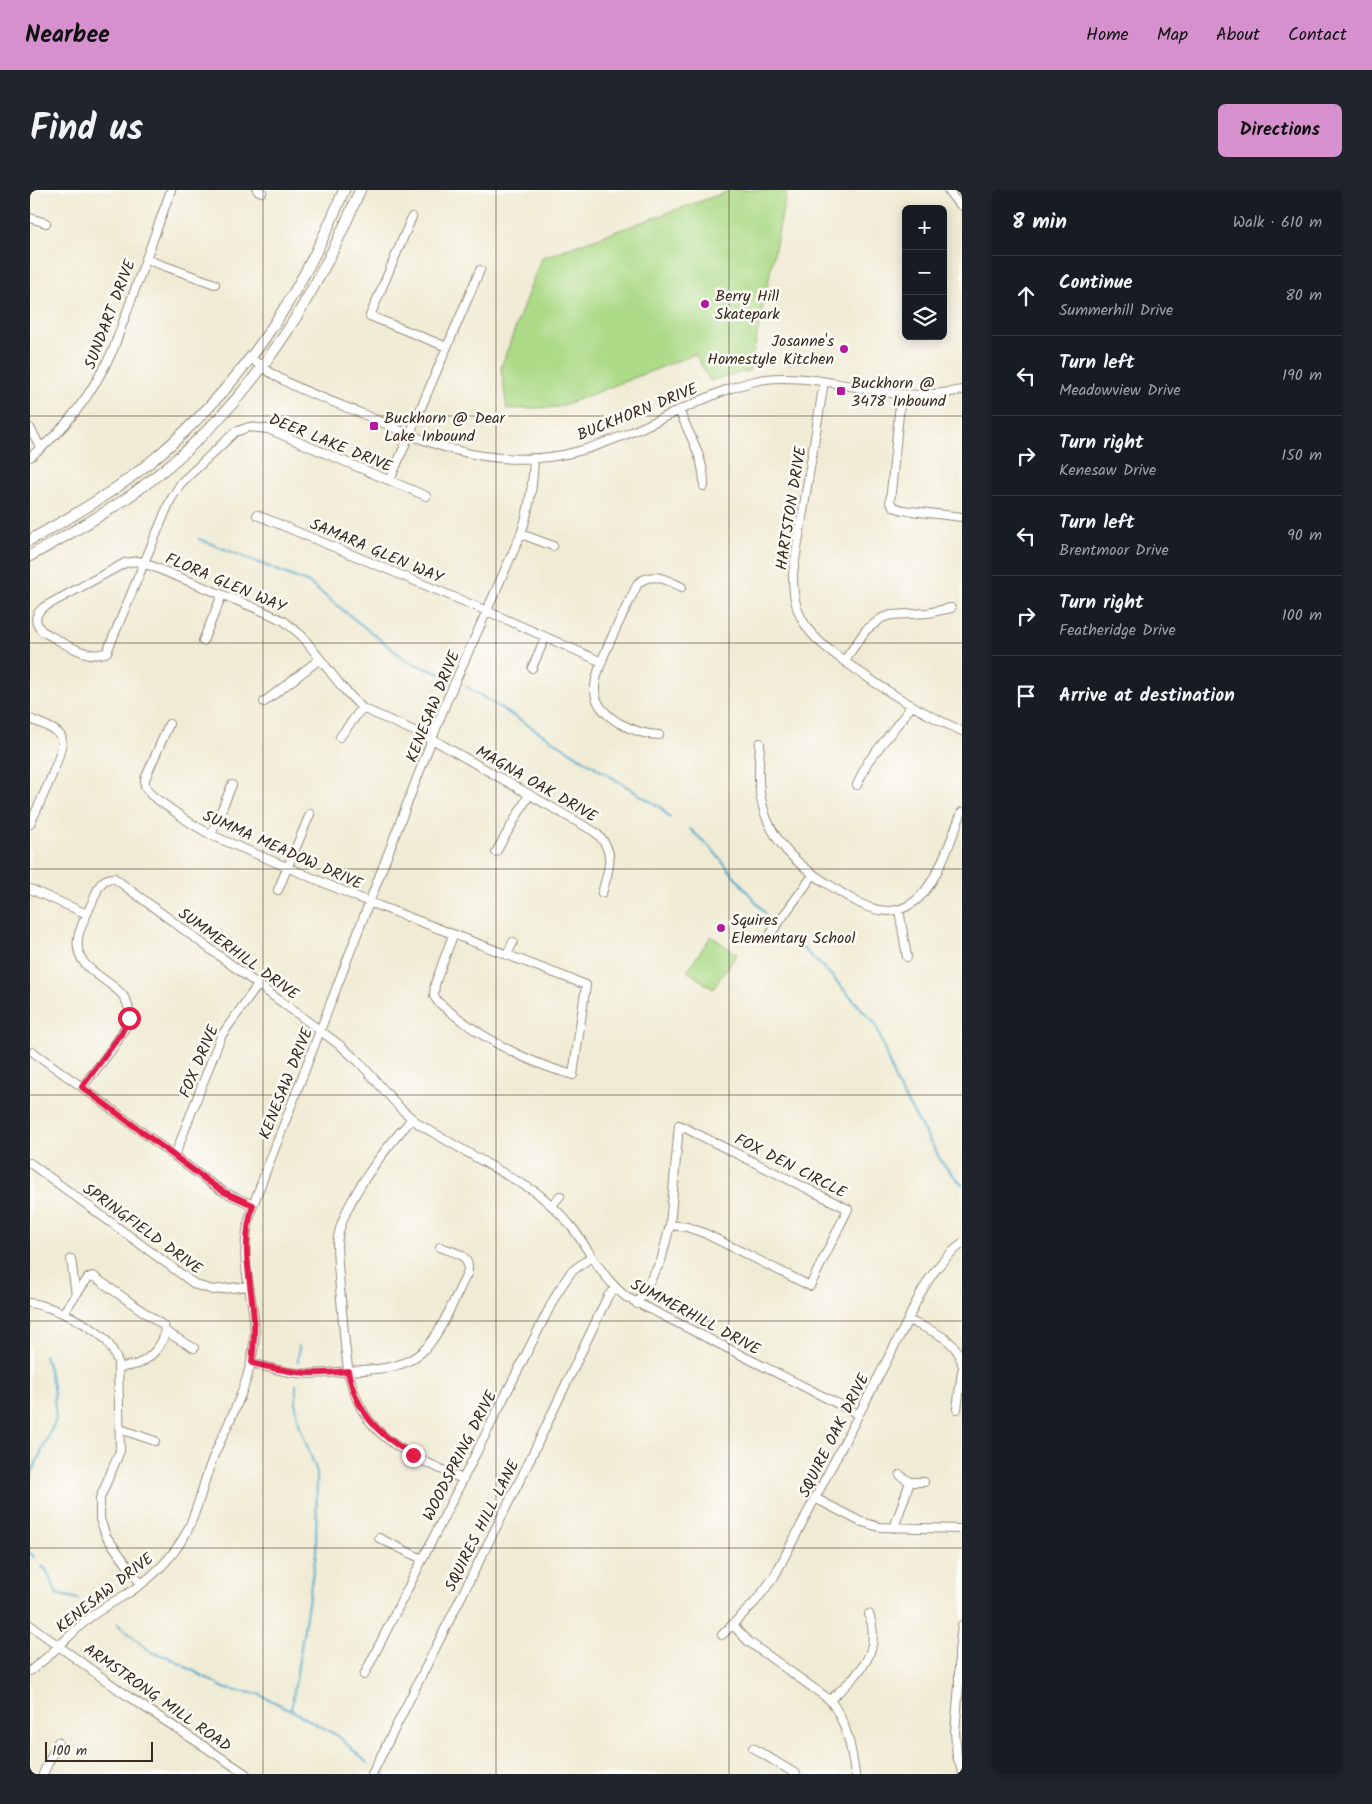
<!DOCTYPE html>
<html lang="en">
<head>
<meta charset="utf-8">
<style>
	:root { --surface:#171b24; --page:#20242c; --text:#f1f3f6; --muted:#9ea1a6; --line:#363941; --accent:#d690ce }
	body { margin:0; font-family:Kalam,sans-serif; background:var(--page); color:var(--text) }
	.controls { position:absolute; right:15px; top:15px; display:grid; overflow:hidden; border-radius:8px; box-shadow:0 2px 12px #0003 }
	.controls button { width:45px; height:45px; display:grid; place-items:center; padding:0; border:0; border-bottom:1px solid var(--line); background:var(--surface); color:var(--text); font:25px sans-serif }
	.scale { position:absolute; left:15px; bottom:12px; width:108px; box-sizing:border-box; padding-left:5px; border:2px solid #3b2a1e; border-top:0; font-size:14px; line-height:18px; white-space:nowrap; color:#3b2a1e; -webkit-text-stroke:4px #fdfcf7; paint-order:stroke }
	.stop { position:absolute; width:15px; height:15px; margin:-11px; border:4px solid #e11d48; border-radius:50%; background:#fff }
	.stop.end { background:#e11d48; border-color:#fff; box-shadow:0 1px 5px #0008 }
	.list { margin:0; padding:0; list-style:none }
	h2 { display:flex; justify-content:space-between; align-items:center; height:65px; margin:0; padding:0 20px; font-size:21px }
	h2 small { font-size:16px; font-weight:400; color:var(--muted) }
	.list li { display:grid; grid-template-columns:32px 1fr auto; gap:15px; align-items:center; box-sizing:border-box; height:80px; padding:0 20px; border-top:1px solid var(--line) }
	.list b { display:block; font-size:19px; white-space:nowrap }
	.list p { margin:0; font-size:16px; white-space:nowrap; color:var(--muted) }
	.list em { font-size:16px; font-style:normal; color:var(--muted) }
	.icon { flex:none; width:28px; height:28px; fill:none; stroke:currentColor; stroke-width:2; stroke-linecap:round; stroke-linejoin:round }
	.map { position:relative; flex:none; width:932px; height:1584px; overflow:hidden; border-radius:8px }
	header { display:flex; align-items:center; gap:30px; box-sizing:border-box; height:70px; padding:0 25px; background:var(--accent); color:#111 }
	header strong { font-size:24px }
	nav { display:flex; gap:28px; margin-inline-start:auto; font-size:18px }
	.intro { display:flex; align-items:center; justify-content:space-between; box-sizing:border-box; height:120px; padding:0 30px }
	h1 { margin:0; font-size:35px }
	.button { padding:12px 22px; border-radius:8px; background:var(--accent); color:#111; font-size:18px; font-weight:700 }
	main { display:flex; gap:30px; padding:0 30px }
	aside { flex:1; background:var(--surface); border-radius:8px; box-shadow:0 2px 12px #0003 }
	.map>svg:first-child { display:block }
	.green { fill:#acda87; stroke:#748252 }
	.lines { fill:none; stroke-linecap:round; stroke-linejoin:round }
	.stream { stroke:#4aa8c9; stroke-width:2 }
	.minor-casing { stroke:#968a79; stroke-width:10 }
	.major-casing { stroke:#968a79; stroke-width:12 }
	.minor { stroke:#fff; stroke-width:8 }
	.major { stroke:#fff; stroke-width:10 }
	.route { stroke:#e11d48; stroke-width:6 }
	.grid { fill:none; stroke:#3b2a1e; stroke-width:1; stroke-opacity:0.55 }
	.poi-dot { fill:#b5179e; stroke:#fdfcf7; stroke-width:2 }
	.labels { text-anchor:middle; stroke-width:5; stroke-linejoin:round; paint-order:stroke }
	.poi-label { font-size:16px; fill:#3b2a1e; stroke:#fdfcf7; text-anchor:start }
	.street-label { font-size:16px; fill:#3b2a1e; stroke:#fdfcf7 }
</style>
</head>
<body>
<header>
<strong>Nearbee</strong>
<nav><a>Home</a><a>Map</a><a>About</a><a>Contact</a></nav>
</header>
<div class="intro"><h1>Find us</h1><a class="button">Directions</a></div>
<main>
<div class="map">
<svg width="932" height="1584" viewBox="0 0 932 1584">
	<rect width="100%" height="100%" fill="#fdfcf7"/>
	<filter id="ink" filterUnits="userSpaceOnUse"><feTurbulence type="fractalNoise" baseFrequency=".02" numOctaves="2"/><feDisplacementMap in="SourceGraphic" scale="10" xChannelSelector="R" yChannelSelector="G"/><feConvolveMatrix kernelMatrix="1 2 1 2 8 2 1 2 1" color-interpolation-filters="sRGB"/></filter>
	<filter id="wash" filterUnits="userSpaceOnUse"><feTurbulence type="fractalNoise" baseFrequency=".0096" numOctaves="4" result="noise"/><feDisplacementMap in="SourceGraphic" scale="20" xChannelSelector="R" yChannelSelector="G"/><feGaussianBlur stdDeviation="1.12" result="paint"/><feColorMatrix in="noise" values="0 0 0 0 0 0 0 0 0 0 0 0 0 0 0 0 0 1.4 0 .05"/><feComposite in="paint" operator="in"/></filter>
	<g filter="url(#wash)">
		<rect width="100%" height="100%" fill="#f0ebd4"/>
		<!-- green -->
		<path class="green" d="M 702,0 L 757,0 L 720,180 L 680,191 L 665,164 L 529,217 L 477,219 L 471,177 L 511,68 Z
			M 681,746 L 707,764 L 683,799 L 657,781 Z"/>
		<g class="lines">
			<!-- stream -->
			<path class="stream" d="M 169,349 L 279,393 L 377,471 L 411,484
				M 437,497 L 631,618 L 640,628
				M 660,639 L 681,658 L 735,723
				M 761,747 L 799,783 L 846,835 L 866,893 L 913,974 L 932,994
				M 268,1172 L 269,1156
				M 266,1195 L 266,1218 L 270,1237 L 287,1282 L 286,1363 L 261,1520 L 308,1546 L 337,1573
				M 0,1287 L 26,1229 L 23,1196 L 15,1165
				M 0,1363 L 4,1367
				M 12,1376 L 17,1381 L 27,1404 L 48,1409
				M 86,1433 L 121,1462 L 138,1467 L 196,1499 L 228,1504 L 261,1520
				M 352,1581 L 355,1584"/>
		</g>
	</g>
	<g filter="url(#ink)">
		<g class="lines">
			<!-- minor casing -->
			<g class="minor-casing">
				<path id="minor" d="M 227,0 L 232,2
					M 918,0 L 926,11 L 932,16
					M 382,27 L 340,126 L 417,157
					M 0,28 L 16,33
					M 115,69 L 185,94
					M 221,168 C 252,196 295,208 333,224 C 363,237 393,252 425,260 C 464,271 510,272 549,261 C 600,247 647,219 696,200 C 713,194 731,188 749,188 C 790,187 830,200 871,204 C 891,206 912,204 932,200
					M 794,192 L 763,383 C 763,400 764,416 773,431 C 783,449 798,459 814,471 C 853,499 887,521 932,541
					M 871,204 L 860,312 L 864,317 L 873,320 L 932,327
					M 649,220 C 659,244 675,270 674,296
					M 0,238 L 11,258
					M 0,267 C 37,239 63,202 83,160 L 141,0
					M 360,290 L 450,80
					M 396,306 L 238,239 L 219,237 L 205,242 L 151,293 L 140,311 L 114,373 L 235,422 L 254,431 L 272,446 L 312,497 L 332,518 L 402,549 L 565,642 C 587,661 579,679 572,703
					M 227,325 L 457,421 L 572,472
					M 491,344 L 523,356
					M 108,371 L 114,373 L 77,462 C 59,472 29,450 12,441 C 4,433 4,424 14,417 L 95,373 Z
					M 173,451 L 192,405
					M 814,471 L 836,440 L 852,428 L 861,425 L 898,423 L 921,418
					M 502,478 L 515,448
					M 234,512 L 290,469
					M 0,529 C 9,533 25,538 31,546 C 38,556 6,621 0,634
					M 139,534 L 115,589 L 115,596 L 121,605 L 159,632 L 181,645 L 339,712 L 556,795 L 543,885 C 492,871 449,847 408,812 L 404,806 L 405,794 L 423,745
					M 629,545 C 614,545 602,540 589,533 C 576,525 565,515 565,500 C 563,479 598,415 608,393 C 623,381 637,390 652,397
					M 310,547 L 332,518
					M 730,553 C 729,574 727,596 733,617 C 737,633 746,648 756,660 C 769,675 785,686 801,696 C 824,711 853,732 881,714 C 906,699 921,648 932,622
					M 827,595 L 837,573 L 881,517
					M 181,645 L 202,595
					M 466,662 L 499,605
					M 0,699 L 57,724
					M 248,700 L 280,624
					M 869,720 L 877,767
					M 741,743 L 783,685
					M 477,765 L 483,752
					M 3,862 L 52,897 L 179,992 L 194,1002 L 223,1015
					M 52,897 C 64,882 100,841 99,823 C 99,789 42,788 48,748 C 50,735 59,721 64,708 C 68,698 71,688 84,688 L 311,856 L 329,872 L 371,919 L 390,935 L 506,1002 C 520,1014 533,1025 544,1040 C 562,1065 572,1087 596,1107 L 828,1224
					M 382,929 C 356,957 308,1017 307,1056 C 308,1082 311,1107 313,1132 C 317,1176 318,1216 355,1247 C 377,1266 406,1276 432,1289
					M 649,935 L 818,1019 L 780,1096 L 674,1043 L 657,1037 L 640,1035 Z
					M 145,965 L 191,846 L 228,795
					M 0,973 L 166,1095 L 183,1100 L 219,1096
					M 522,1015 L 530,1006
					M 41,1069 L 46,1105
					M 0,1113 C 24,1117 56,1132 74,1148 C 81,1155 84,1163 88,1172 L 90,1261 L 70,1308 L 70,1329 L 76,1346 L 111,1394
					M 607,1114 L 631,1071 L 640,1035
					M 33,1123 L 58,1088 L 63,1086 L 134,1136 C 138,1151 121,1168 108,1174 C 102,1176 94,1176 88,1178
					M 878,1130 C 899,1140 928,1148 932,1174
					M 136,1142 L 164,1158
					M 222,1173 C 237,1177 252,1182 267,1183 C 284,1185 300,1183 317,1181 C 345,1179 374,1181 396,1158 C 413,1139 425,1107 437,1084 C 442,1064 425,1063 410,1057
					M 927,1219 L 932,1181
					M 90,1239 L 125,1251
					M 870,1285 L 880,1292 L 894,1292
					M 785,1308 L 829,1331 L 849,1337 L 932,1339
					M 864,1338 L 880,1292
					M 349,1348 L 392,1369
					M 0,1435 L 96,1505 L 216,1584
					M 703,1435 L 719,1452 L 800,1510 C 817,1533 821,1556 825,1584
					M 932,1435 L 929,1462 L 929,1495 L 925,1542 L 927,1566 L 932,1581
					M 692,1445 L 725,1412 L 744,1387 L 878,1130 C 890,1101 906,1072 932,1054
					M 0,1481 C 21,1466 39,1445 59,1428 C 72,1418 87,1410 100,1402 C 123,1387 142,1368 155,1345 C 169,1320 173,1290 185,1263 C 201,1227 220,1193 224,1153 C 227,1127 218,1101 216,1075 C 214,1055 217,1034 223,1015 L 417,510 L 491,344 C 500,318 503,296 504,268
					M 334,1485 L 527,1103 L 541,1082 L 561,1067
					M 800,1510 C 827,1485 853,1465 839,1424
					M 723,1558 L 766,1584
					M 13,1584 L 28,1552
					M 342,1584 L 494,1282 L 578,1106 L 585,1098"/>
			</g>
			<!-- major casing -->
			<g class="major-casing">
				<path id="major" d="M 0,350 C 43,326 86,301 124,269 C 212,195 271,106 314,0
					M 0,366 C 35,346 71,327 104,303 C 213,224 279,123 330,0"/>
			</g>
			<!-- minor -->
			<use href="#minor" class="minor"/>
			<!-- major -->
			<use href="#major" class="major"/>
		</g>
	</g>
	<g class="lines" filter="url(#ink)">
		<!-- route -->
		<path class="route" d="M 99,828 L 91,844 L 52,897 L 179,992 L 194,1002 L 223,1015 C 210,1059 221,1087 224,1130 C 225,1145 223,1159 222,1173 C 257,1182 281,1186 318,1181 C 326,1222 348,1245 383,1265"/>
	</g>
	<!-- grid -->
	<path class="grid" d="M 233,0 L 233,1584M 466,0 L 466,1584M 699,0 L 699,1584M 0,226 L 932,226M 0,453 L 932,453M 0,679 L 932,679M 0,905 L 932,905M 0,1131 L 932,1131M 0,1358 L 932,1358"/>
	<!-- markers -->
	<g class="poi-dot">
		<circle cx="675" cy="114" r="5"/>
		<circle cx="814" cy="159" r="5"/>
		<rect x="806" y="196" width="10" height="10" rx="2.5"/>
		<rect x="339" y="231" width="10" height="10" rx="2.5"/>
		<circle cx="691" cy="738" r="5"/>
	</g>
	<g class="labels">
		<!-- poi labels -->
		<g class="poi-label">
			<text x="685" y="111">Berry Hill<tspan x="685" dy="18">Skatepark</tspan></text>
			<text x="804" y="156" text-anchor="end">Josanne's<tspan x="804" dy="18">Homestyle Kitchen</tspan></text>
			<text x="821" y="198">Buckhorn @<tspan x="821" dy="18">3478 Inbound</tspan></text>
			<text x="354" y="233">Buckhorn @ Dear<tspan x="354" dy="18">Lake Inbound</tspan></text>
			<text x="701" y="735">Squires<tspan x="701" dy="18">Elementary School</tspan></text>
		</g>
		<!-- street labels -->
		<g class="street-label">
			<text transform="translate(79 124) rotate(-69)" y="6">SUNDART DRIVE</text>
			<text transform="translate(607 221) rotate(-22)" y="6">BUCKHORN DRIVE</text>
			<text transform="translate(301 252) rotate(22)" y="6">DEER LAKE DRIVE</text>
			<text transform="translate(760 318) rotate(-81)" y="6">HARTSTON DRIVE</text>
			<text transform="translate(347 360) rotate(23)" y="6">SAMARA GLEN WAY</text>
			<text transform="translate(196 392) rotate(23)" y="6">FLORA GLEN WAY</text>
			<text transform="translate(402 516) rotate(-68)" y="6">KENESAW DRIVE</text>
			<text transform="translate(507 593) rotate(30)" y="6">MAGNA OAK DRIVE</text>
			<text transform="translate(253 659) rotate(24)" y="6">SUMMA MEADOW DRIVE</text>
			<text transform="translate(209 763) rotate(36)" y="6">SUMMERHILL DRIVE</text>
			<text transform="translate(168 871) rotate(-67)" y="6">FOX DRIVE</text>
			<text transform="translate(255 893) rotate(-68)" y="6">KENESAW DRIVE</text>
			<text transform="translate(761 975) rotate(27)" y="6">FOX DEN CIRCLE</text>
			<text transform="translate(113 1038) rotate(36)" y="6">SPRINGFIELD DRIVE</text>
			<text transform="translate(666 1126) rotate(28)" y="6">SUMMERHILL DRIVE</text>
			<text transform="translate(803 1245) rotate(-63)" y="6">SQUIRE OAK DRIVE</text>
			<text transform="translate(429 1265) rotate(-63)" y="6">WOODSPRING DRIVE</text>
			<text transform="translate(451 1335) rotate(-63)" y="6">SQUIRES HILL LANE</text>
			<text transform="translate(74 1402) rotate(-38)" y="6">KENESAW DRIVE</text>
			<text transform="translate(128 1507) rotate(35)" y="6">ARMSTRONG MILL ROAD</text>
		</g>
	</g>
</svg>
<div class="controls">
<button>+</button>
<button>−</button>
<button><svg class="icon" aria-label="layers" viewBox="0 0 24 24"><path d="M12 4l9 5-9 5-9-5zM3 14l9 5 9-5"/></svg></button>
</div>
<div class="scale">100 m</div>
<div class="stop" style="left:99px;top:828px"></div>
<div class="stop end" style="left:383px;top:1265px"></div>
</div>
<aside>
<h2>8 min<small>Walk · 610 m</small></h2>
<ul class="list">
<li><svg class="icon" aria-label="ahead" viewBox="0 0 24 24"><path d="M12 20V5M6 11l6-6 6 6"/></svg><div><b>Continue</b><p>Summerhill Drive</p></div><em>80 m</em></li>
<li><svg class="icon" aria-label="left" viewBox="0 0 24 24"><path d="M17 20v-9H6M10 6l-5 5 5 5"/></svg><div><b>Turn left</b><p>Meadowview Drive</p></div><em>190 m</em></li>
<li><svg class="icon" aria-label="right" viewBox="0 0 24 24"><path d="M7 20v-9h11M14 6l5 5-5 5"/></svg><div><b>Turn right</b><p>Kenesaw Drive</p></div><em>150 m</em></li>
<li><svg class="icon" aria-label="left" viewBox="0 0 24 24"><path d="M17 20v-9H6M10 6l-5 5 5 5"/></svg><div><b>Turn left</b><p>Brentmoor Drive</p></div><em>90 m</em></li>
<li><svg class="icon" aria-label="right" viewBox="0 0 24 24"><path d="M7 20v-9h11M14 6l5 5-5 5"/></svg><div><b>Turn right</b><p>Featheridge Drive</p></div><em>100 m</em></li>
<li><svg class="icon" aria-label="arrive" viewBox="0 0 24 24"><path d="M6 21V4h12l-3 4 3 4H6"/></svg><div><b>Arrive at destination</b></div></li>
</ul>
</aside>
</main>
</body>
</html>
